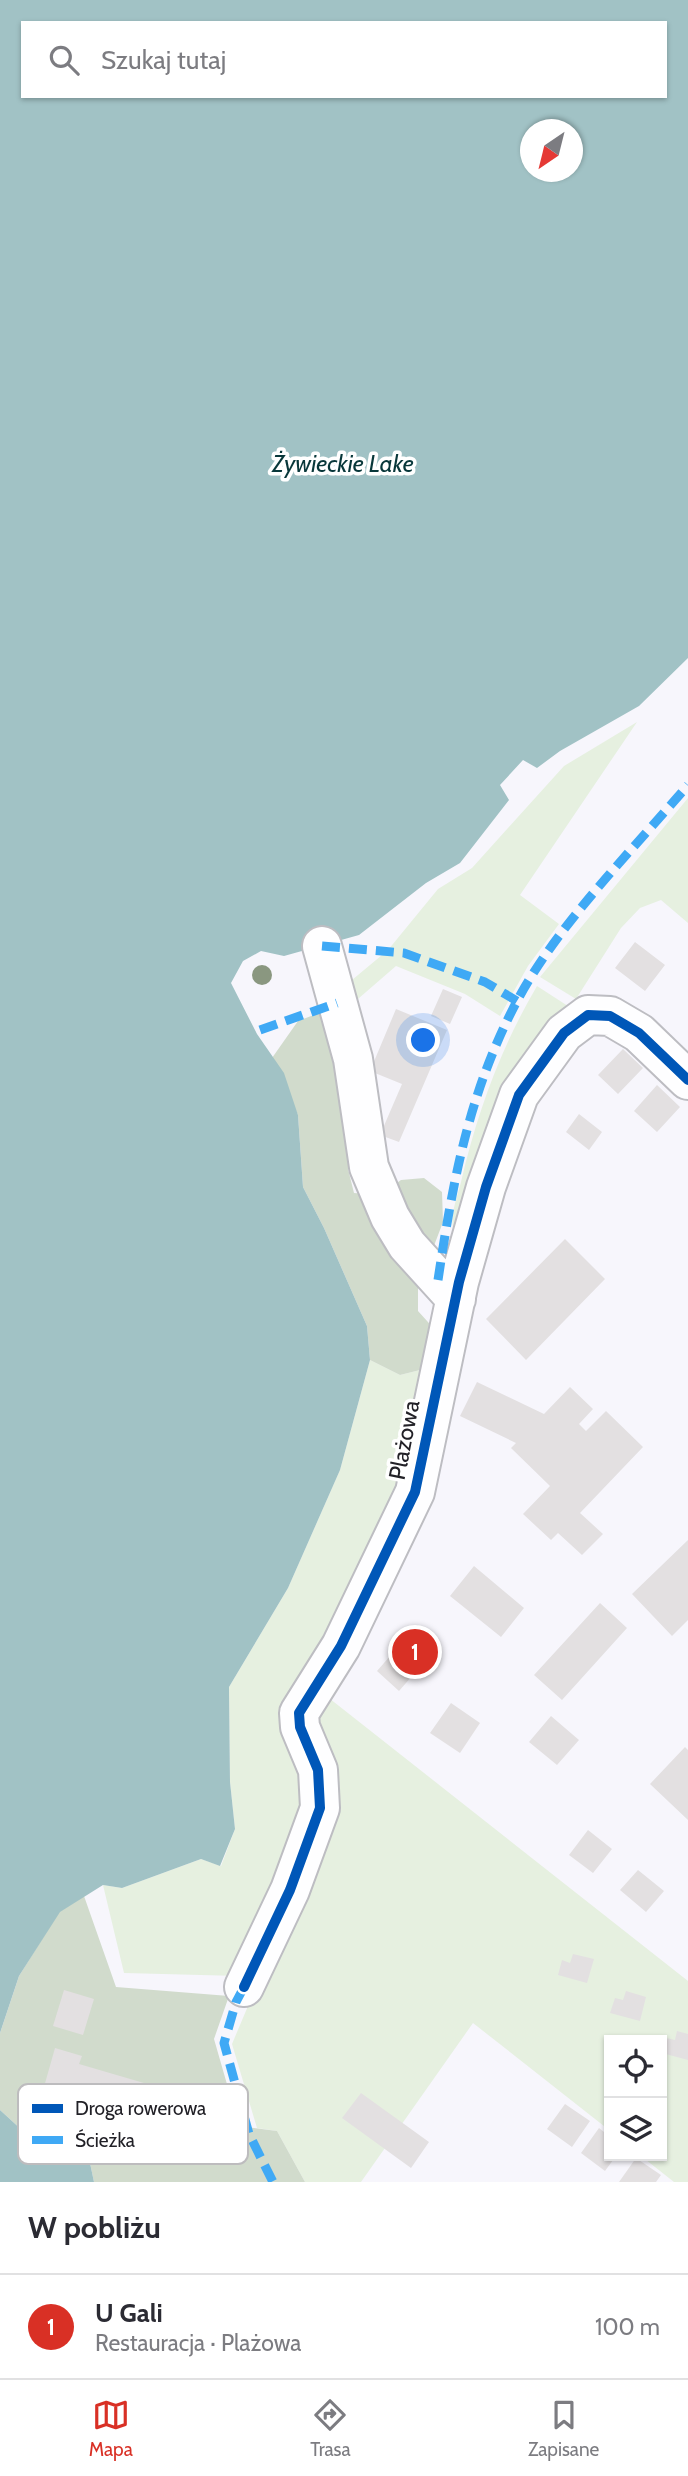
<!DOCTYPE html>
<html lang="pl">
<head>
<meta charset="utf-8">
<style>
	:root { --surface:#fff; --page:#f7f7f7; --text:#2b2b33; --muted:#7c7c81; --line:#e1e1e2; --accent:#d93025 }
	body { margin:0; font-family:Cabin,sans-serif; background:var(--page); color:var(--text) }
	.controls { position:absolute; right:21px; bottom:21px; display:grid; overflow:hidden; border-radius:0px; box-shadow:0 2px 5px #0004 }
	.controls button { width:63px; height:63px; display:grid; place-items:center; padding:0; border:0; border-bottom:2px solid var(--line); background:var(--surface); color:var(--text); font:35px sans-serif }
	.compass { position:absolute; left:520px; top:119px; width:63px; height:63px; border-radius:50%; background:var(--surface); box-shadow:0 2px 5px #0004; rotate:215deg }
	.you { position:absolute; left:424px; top:1041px; width:24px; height:24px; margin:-18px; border:5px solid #fff; border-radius:50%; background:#1a73e8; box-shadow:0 0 0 10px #1a73e833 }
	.badge { display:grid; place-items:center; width:46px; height:46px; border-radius:50%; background:var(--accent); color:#fff; font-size:23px; font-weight:700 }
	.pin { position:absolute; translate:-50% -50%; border:4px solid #fff; box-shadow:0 2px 7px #0006 }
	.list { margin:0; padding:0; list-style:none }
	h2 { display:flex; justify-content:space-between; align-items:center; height:91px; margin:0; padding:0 28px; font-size:30px }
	h2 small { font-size:23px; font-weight:400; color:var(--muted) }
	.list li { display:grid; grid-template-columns:46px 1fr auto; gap:21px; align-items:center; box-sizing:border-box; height:105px; padding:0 28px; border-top:2px solid var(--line) }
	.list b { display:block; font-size:26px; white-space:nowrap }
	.list p { margin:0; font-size:23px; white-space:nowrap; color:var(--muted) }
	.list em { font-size:23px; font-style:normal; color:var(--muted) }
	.icon { flex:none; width:38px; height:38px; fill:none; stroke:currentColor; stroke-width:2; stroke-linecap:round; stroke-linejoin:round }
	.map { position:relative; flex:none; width:688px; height:2182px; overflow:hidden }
	.search { position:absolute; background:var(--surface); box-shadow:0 2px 5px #0004; left:21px; right:21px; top:21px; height:77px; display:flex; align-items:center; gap:18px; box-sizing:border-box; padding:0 24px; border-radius:0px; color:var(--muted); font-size:26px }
	.sheet { height:196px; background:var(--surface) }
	nav { display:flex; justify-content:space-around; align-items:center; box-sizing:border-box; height:98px; border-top:2px solid var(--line); background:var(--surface); font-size:19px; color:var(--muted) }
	nav a { display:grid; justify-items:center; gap:4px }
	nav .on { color:var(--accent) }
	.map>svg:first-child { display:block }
	.green { fill:#e6f0e0 }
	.forest { fill:#d1dbcc }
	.water { fill:#a1c2c5; fill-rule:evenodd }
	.building { fill:#e3e0e1 }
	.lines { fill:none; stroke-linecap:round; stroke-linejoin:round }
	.minor-casing { stroke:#bdbdc2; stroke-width:42 }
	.minor { stroke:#fefeff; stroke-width:38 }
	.quiet { stroke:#3fa9f5; stroke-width:9; stroke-dasharray:18 9; stroke-linecap:butt }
	.cycleway-casing { stroke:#fff; stroke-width:15 }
	.cycleway { stroke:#0057b8; stroke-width:10 }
	.tree { fill:#8a9780 }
	.labels { text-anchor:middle; stroke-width:7; stroke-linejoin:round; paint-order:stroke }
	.street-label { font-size:23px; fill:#222127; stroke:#fff }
	.water-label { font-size:24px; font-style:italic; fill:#08373a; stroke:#fff }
	.key { fill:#fff; stroke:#bdbcbe; stroke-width:2 }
	.key-label { font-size:19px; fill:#222127 }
</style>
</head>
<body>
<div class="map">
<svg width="688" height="2182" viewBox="0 0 688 2182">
	<rect width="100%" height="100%" fill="#f7f6fc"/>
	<!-- green -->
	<path class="green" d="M 637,722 L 520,895 L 559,924 L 528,966 L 500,1016 L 465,994 L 396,966 L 351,1005 L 346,985 L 388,950 L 438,889 L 472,868 L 564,766 Z
		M 688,798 L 688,923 L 661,900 L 640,908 L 621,928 L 576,999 L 540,977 Z
		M 537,986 L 571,1008 L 455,1235 C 448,1219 457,1198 461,1182 C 477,1113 501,1047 537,986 Z
		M 370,1360 L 400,1375 L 428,1368 L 398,1499 L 288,1710 L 310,1806 L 239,1976 L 124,1973 L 103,1885 L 122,1888 L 201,1859 L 221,1866 L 235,1829 L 230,1782 L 229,1687 L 288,1588 L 340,1470 Z
		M 320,1691 L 688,1981 L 688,2182 L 674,2182 L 641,2156 L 662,2156 L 662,2040 L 609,2040 L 609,2130 L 473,2023 L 361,2182 L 305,2182 L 277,2131 L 257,2128 L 232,2044 L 330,1811 L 310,1716 Z"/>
	<!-- forest -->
	<path class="forest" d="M 319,1013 L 337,1031 L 354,1130 L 348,1169 L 354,1193 L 379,1195 L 401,1180 L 424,1178 L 442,1192 L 443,1222 L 418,1288 L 418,1311 L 437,1332 L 428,1368 L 400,1375 L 370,1360 L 367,1326 L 324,1228 L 303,1187 L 298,1115 L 272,1058 L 298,1021 Z
		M 84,1896 L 116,1987 L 229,1996 L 214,2039 L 239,2126 L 277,2131 L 305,2182 L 94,2182 L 90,2163 L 24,2132 L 0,2110 L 0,2033 L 19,1976 L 59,1912 Z"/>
	<!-- water -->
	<path class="water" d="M 0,0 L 688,0 L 688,658 L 639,706 L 560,751 L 537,768 L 523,760 L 500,785 L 509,800 L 460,863 L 426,883 L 359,935 L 284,956 L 261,951 L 243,961 L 231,983 L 257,1034 L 284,1073 L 298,1115 L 303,1187 L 324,1228 L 367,1326 L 370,1360 L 340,1470 L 288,1588 L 229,1687 L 230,1782 L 235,1829 L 220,1866 L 201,1859 L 122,1888 L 103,1885 L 60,1912 L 19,1976 L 0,2033 ZM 23,23 L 665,23 L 665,96 L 23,96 ZM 530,130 L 572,130 L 572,172 L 530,172 Z
		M 0,2110 L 24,2132 L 90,2163 L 94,2182 L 0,2182 Z"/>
	<!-- building -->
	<path class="building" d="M 635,942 L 665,965 L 645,991 L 615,968 Z
		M 443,989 L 462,997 L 450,1024 L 431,1016 Z
		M 396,1009 L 447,1030 L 399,1142 L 380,1135 L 402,1084 L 370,1071 Z
		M 623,1049 L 643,1068 L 618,1094 L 598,1075 Z
		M 657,1085 L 680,1107 L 657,1132 L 634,1111 Z
		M 579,1114 L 602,1132 L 589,1150 L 566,1132 Z
		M 565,1239 L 605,1279 L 526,1360 L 486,1319 Z
		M 477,1382 L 544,1414 L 570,1387 L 593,1409 L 579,1424 L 586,1431 L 606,1411 L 643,1447 L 580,1513 L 603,1534 L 582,1555 L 558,1533 L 551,1540 L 523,1514 L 550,1486 L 511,1448 L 516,1443 L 460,1416 Z
		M 688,1540 L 688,1620 L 672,1636 L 632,1594 Z
		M 474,1566 L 524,1608 L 501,1637 L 450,1596 Z
		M 600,1603 L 627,1628 L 562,1700 L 534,1675 Z
		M 417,1625 L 440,1644 L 399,1691 L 377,1671 Z
		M 451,1703 L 480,1723 L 460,1753 L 430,1733 Z
		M 551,1716 L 579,1740 L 557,1765 L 529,1742 Z
		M 685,1747 L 688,1750 L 688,1820 L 650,1784 Z
		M 588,1830 L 612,1849 L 593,1873 L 569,1855 Z
		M 638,1870 L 664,1891 L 646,1912 L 620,1890 Z
		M 573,1954 L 594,1959 L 587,1983 L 558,1975 L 562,1960 L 570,1963 Z
		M 64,1990 L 94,1999 L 83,2035 L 53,2026 Z
		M 626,1991 L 646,1997 L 640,2021 L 610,2013 L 615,1998 L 623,2000 Z
		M 677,2031 L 688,2034 L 688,2060 L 662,2053 L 666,2038 L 675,2040 Z
		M 55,2048 L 82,2056 L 79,2064 L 161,2088 L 151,2125 L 42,2094 Z
		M 361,2093 L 429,2142 L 411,2168 L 342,2118 Z
		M 565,2104 L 590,2121 L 572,2147 L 547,2129 Z
		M 599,2128 L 609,2136 L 609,2156 L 616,2156 L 605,2171 L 581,2153 Z
		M 636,2158 L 661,2175 L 656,2182 L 619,2182 Z"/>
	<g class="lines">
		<!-- minor casing -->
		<g class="minor-casing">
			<path id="minor" d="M 322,946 L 353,1059 L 369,1167 L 390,1217 L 407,1245 L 456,1299
				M 244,1987 L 290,1890 L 320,1808 L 318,1770 L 300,1727 L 299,1713 L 341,1646 L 415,1492 L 459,1282 L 486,1187 L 519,1095 L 564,1033 L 588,1015 L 610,1016 L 639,1033 L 688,1080"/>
		</g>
		<!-- minor -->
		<use href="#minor" class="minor"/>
		<!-- quiet -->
		<path class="quiet" d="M 322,946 L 404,953 L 485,982 L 517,1001
			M 260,1030 L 337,1003
			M 438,1280 C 453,1180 469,1092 517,1001 C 558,924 631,852 688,785
			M 244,1987 L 236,2002 L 224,2043 L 249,2134 L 273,2182"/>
		<!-- cycleway casing -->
		<g class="cycleway-casing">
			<path id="cycleway" d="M 244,1987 L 290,1890 L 320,1808 L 318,1770 L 300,1727 L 299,1713 L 341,1646 L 415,1492 L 459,1282 L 486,1187 L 519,1095 L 564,1033 L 588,1015 L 610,1016 L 639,1033 L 688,1080"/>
		</g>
		<!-- cycleway -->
		<use href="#cycleway" class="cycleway"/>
	</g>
	<!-- trees -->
	<circle class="tree" cx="262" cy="975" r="10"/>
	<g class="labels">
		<!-- street labels -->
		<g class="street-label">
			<text transform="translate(404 1440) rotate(-79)" y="8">Plażowa</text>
		</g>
		<!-- water labels -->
		<g class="water-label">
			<text x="343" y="472">Żywieckie Lake</text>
		</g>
	</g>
	<!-- legend -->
	<rect x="18" y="2084" width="230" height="80" rx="10" class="key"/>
	<rect x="32" y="2104" width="31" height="9" fill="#0057b8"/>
	<rect x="32" y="2136" width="31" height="8" fill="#3fa9f5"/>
	<g class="key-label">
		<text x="75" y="2115">Droga rowerowa</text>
		<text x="75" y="2147">Ścieżka</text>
	</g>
</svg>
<div class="controls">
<button><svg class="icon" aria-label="locate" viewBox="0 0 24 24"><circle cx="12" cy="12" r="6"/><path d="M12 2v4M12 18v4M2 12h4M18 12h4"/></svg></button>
<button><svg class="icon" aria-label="layers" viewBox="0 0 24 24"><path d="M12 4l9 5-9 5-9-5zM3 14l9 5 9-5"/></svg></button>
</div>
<svg class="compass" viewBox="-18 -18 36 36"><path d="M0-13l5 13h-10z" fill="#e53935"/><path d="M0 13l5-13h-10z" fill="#7c7c81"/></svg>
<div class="you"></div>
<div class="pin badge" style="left:415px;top:1652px">1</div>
<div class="search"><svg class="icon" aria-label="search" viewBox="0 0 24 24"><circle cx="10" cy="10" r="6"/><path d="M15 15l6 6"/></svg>Szukaj tutaj</div>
</div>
<section class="sheet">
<h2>W pobliżu<small></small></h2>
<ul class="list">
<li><span class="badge">1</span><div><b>U Gali</b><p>Restauracja · Plażowa</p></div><em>100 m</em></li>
</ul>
</section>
<nav>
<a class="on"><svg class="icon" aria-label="map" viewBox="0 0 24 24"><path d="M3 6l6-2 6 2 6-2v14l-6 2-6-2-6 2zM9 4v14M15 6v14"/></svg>Mapa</a>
<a><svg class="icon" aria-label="directions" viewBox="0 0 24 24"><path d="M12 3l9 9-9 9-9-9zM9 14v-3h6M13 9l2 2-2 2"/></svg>Trasa</a>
<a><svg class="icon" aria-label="saved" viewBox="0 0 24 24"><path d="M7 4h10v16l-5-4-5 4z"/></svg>Zapisane</a>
</nav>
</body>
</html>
